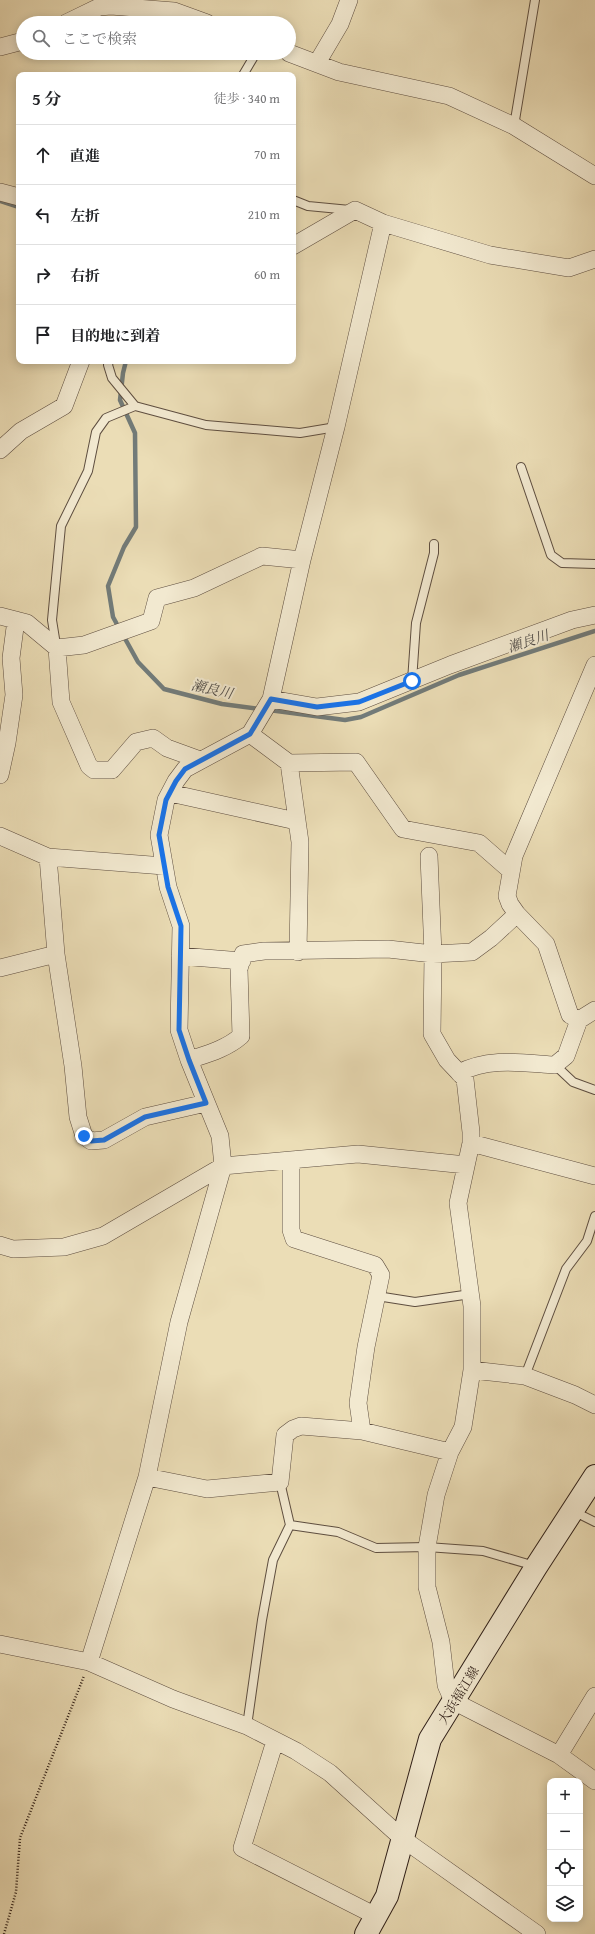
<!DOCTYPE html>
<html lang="ja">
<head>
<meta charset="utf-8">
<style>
	:root { --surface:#fff; --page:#f6f6f6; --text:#202124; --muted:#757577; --line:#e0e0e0 }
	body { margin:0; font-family:"Gentium Book Plus","Noto Serif JP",serif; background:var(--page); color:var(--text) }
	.controls { position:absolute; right:12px; bottom:12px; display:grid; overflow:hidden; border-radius:8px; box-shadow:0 2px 10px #0003 }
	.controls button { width:36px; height:36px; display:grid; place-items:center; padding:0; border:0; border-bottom:1px solid var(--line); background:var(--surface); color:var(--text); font:20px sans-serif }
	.stop { position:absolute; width:12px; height:12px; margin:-9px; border:3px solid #1a73e8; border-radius:50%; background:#fff }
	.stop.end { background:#1a73e8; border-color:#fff; box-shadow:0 1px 4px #0008 }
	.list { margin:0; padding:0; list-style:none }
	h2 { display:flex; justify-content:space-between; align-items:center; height:52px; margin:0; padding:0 16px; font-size:17px }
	h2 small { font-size:13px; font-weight:400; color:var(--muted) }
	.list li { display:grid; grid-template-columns:26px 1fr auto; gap:12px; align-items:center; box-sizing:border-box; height:60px; padding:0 16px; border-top:1px solid var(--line) }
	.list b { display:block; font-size:15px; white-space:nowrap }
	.list em { font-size:13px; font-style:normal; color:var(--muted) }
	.icon { flex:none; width:22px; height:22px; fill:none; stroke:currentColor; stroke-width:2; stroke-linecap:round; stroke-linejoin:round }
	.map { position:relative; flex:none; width:595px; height:1934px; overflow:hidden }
	.search { position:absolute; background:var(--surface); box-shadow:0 2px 10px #0003; left:16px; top:16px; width:280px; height:44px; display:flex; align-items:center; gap:10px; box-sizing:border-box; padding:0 14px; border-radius:22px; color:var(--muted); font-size:15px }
	.panel { position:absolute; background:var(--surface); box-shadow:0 2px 10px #0003; left:16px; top:72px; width:280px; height:292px; border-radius:8px }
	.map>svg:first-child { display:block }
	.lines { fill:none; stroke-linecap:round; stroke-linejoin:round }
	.stream { stroke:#727b79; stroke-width:4.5 }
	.lane-casing { stroke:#5e4e40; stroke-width:10 }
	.street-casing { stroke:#5e4e40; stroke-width:18 }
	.secondary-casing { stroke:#2f1f18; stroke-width:24 }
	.path { stroke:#2f1f18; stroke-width:2.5; stroke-dasharray:1 2; stroke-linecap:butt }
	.lane { stroke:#f2e9d0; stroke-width:8 }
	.street { stroke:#f2e9d0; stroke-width:17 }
	.secondary { stroke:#f2e9d0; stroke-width:22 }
	.route { stroke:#1a73e8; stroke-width:5 }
	.labels { text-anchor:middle; stroke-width:4; stroke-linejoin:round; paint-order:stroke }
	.street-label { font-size:13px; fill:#2f1f18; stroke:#f2e9d0 }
	.water-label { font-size:14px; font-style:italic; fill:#514d49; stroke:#f2e9d0 }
</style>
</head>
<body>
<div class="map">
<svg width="595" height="1934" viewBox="0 0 595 1934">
	<rect width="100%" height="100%" fill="#ebddb6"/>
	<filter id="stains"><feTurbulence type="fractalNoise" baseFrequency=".005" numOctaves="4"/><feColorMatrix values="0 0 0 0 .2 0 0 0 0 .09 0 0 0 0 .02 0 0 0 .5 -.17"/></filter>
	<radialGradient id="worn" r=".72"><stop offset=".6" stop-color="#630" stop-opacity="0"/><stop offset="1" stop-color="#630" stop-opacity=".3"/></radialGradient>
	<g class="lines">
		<!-- stream -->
		<path class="stream" d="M 0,201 L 19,207
			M 119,628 L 113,617 L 108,586 L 124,547 L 136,527 L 135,433 L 120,400 L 123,373 L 126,361
			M 123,635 L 138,662 L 164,689 L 222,704 L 260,709
			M 269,710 L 345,720 L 361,717 L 459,675 L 595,631"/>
		<!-- lane casing -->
		<g class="lane-casing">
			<path id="lane" d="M 243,75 L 256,53
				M 514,126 L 535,0
				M 293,200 L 308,206 L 350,210
				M 109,361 L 108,365 L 112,378 L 135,406 L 206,425 L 300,433 L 336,427
				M 521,467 L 551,555 L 562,563 L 595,564
				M 56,645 L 52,620 L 61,526 L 88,471 L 96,432 L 106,418 L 135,406
				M 412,681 L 416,623 L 434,553 L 434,544
				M 555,1065 L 573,1082 L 595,1090
				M 377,1296 L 415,1302 L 471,1294
				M 525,1376 L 566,1269 L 587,1241 L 595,1216
				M 280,1482 L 290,1525 L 338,1532 L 376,1548 L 427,1547 L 483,1551 L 535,1566
				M 573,1511 L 595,1522
				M 247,1726 L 262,1620 L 273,1560 L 290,1525"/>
		</g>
		<!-- street casing -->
		<g class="street-casing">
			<path id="street" d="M 66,23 L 99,7 L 111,6 L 174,11 L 207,23
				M 0,47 L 23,41
				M 289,53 L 339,72 L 449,96 L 514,126 L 595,176
				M 317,63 L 340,24 L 349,0
				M 0,192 L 19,197
				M 293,246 L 355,210 L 383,223 L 490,255 L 569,268 L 595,259
				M 0,450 L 21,431 L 64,406 L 81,361
				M 0,616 L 27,623 L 57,648 L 61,702 L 89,766 L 94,770 L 112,770 L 136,742 L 153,738 L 167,748 L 200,760
				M 57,648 L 84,645 L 151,621 L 157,598 L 194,588 L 262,556 L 302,560
				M 271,699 L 317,707 L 359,702 L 450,665 L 572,620 L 595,615
				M 250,734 L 289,763 L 356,762 L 403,829 L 479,843 L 511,871
				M 289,763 L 300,842 L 298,952
				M 0,775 L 7,743 L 14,695 L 11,658 L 16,620
				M 170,793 L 296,821
				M 0,836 L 48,857 L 164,866
				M 429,856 L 433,954 L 432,1034 L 447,1060 L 465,1079 L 471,1132 L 471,1143 L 458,1203 L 472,1306 L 472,1370 L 463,1427 L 450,1452 L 436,1495 L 427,1547 L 427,1587 L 441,1642 L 446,1685 L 453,1701 L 559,1755 L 595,1781
				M 48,857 L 56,954 L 73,1066 L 78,1117 L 84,1136 L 91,1141 L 104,1140 L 145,1117 L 206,1103
				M 180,956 L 242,961
				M 0,968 L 56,954
				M 579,1020 L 570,1015 L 546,944 L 517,914 L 510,904 L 507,896 L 514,856 L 595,665
				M 189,1060 C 207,1054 226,1049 241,1036 L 239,969 L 243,954 L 264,951 L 388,949 L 433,954 L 472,952 L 491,938 L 517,914
				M 459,1073 C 489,1057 522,1063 555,1065 L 566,1056 L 579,1020 L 595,1010
				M 471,1143 L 595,1176
				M 291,1161 L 291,1230 L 294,1239 L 375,1265 L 381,1275 L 366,1347 L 358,1403 L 362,1431
				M 0,1245 L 13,1249 L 64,1247 L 103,1236 L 223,1166 L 358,1154 L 466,1165
				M 472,1370 L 525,1376 L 575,1395 L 595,1405
				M 147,1477 L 207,1489 L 280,1482 L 285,1435 L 293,1429 L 301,1426 L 362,1431 L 450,1452
				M 0,1644 L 89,1662 L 173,1699 L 247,1726 L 296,1751 L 330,1773 L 403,1839 L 537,1934
				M 89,1662 L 147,1477 L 179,1322 L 223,1166 L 220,1136 L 189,1060 L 179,1030 L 181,926 L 168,887 L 159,835 L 166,800 L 176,781 L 185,769 L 250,734 L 271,699 L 302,560 L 336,427 L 383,223
				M 275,1741 L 242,1848 L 376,1916
				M 559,1755 L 595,1696"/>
		</g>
		<!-- secondary casing -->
		<g class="secondary-casing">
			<path id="secondary" d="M 366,1934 L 387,1896 L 430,1739 L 536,1567 L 595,1476"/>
		</g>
		<!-- path -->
		<path class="path" d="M 4,1934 L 16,1892 L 20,1838 L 84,1676"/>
		<!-- lane -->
		<use href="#lane" class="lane"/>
		<!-- street -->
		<use href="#street" class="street"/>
		<!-- secondary -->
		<use href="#secondary" class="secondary"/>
	</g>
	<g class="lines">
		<!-- route -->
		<path class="route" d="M 84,1136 L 91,1141 L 104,1140 L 145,1117 L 206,1103 L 189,1060 L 179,1030 L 181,926 L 168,887 L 159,835 L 166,800 L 176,781 L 185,769 L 250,734 L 271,699 L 317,707 L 359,702 L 412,681"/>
	</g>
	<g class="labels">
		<!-- street labels -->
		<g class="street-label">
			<text transform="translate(458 1695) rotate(-58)" y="5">大浜福江線</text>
		</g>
		<!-- water labels -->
		<g class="water-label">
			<text transform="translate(528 641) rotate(-18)" y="5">瀬良川</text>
			<text transform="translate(212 689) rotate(13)" y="5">瀬良川</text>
		</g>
	</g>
	<rect width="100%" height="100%" filter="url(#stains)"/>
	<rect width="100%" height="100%" fill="url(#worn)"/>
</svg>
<div class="controls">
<button>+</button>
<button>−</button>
<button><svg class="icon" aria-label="locate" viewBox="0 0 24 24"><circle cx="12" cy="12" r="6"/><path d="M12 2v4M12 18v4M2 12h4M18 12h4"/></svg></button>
<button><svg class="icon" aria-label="layers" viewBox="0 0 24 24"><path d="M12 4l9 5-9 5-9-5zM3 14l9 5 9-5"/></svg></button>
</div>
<div class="stop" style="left:412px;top:681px"></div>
<div class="stop end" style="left:84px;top:1136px"></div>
<div class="search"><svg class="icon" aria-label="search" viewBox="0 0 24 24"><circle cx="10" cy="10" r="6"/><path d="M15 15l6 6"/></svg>ここで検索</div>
<section class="panel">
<h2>5 分<small>徒歩 · 340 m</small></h2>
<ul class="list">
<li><svg class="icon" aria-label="ahead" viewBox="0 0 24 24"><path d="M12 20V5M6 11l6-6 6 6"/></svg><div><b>直進</b></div><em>70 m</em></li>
<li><svg class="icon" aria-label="left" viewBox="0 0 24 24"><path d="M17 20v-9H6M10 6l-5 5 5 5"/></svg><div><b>左折</b></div><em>210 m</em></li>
<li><svg class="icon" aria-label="right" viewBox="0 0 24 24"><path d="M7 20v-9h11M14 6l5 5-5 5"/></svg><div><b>右折</b></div><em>60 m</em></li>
<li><svg class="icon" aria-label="arrive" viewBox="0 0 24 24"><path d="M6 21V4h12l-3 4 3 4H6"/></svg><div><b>目的地に到着</b></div></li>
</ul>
</section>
</div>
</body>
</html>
